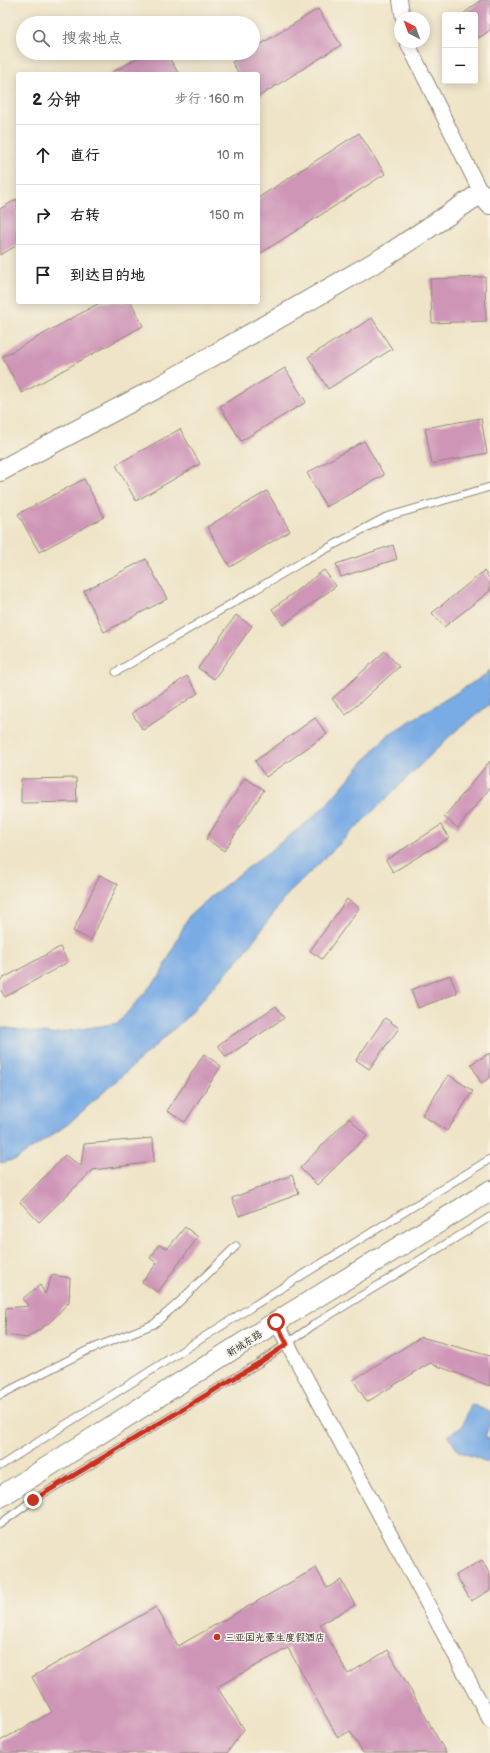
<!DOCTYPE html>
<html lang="zh">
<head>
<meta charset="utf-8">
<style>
	:root { --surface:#fff; --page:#f2f2f2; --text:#222; --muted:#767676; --line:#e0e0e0 }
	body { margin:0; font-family:"Balsamiq Sans","LXGW WenKai TC",sans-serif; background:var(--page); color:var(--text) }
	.controls { position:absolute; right:12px; top:12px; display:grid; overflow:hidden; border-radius:4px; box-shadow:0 2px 10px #0003 }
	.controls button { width:36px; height:36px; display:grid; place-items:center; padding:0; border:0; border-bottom:1px solid var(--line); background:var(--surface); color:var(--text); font:20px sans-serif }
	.compass { position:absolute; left:394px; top:12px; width:36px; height:36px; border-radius:50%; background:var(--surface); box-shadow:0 2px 10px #0003; rotate:319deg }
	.stop { position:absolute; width:12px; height:12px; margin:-9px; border:3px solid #c8321e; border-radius:50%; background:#fff }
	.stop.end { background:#c8321e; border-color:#fff; box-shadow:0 1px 4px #0008 }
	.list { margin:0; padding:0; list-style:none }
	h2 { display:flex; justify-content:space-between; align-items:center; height:52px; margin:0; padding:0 16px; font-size:17px }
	h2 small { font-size:13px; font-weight:400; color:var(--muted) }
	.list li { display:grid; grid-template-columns:26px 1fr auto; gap:12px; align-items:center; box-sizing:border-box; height:60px; padding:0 16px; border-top:1px solid var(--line) }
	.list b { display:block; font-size:15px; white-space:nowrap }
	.list em { font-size:13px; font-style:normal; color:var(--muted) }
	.icon { flex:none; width:22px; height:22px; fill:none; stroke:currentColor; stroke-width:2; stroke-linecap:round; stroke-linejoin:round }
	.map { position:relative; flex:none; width:490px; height:1753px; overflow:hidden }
	.search { position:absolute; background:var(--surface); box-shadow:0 2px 10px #0003; left:16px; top:16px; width:244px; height:44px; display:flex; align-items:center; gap:10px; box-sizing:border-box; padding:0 14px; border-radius:22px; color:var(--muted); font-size:15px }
	.panel { position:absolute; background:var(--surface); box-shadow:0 2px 10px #0003; left:16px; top:72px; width:244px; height:232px; border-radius:4px }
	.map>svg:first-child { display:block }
	.water { fill:#79abe4; stroke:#526b88 }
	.building { fill:#cf95b7 }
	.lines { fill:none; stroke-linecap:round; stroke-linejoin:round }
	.lane-casing { stroke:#8d8879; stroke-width:9 }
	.street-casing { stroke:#8d8879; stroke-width:16 }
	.secondary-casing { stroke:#8d8879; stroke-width:22 }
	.lane { stroke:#fff; stroke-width:7 }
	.street { stroke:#fff; stroke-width:14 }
	.secondary { stroke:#fff; stroke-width:20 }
	.route { stroke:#c8321e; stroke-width:5 }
	.poi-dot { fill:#c8321e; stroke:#f7f3e8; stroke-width:1.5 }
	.labels { text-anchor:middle; stroke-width:3; stroke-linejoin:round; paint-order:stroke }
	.street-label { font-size:10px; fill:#2b2b2b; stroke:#f7f3e8 }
	.poi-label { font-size:10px; fill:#2b2b2b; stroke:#f7f3e8; text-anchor:start }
</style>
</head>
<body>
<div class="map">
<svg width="490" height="1753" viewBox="0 0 490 1753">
	<rect width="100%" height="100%" fill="#f7f3e8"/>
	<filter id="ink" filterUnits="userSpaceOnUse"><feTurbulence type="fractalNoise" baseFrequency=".025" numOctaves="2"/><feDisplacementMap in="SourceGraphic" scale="8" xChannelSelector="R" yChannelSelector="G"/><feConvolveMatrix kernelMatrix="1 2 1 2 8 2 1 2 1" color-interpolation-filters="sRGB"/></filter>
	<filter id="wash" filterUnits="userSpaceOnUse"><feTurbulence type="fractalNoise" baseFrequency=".012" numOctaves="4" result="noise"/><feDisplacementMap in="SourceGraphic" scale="16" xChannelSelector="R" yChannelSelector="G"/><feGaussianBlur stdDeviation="0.9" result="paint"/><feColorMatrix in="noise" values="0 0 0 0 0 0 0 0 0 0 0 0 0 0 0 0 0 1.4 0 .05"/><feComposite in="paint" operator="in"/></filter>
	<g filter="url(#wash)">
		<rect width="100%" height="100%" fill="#efe4c7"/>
		<!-- water -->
		<path class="water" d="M 490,669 L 490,704 L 452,734 L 287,895 L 244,953 L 185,1019 L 68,1124 L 17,1159 L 0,1163 L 0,1027 L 51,1034 L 118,1023 L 161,974 L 188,917 L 215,893 L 306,823 L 325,806 L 386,736 L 487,674 Z
			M 471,1404 L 490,1412 L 490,1423 L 485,1437 L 490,1439 L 490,1463 L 458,1451 L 448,1435 L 462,1427 Z"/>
		<g id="blocks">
			<!-- building -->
			<path class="building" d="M 481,0 L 490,0 L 490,30 L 479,38 L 475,33 L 475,15 L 462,15 Z
				M 318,9 L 341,45 L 258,97 L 258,74 L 239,74 L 232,62 L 247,53 L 253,53 L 253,49 Z
				M 146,53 L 166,53 L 179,74 L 110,74 Z
				M 359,133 L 385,174 L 258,255 L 258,198 Z
				M 17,199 L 18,245 L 0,255 L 0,209 Z
				M 485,277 L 486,321 L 432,323 L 430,279 Z
				M 101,302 L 131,302 L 143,326 L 22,393 L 2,357 Z
				M 372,318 L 392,349 L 328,389 L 308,357 Z
				M 285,368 L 306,402 L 241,441 L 220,406 Z
				M 481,418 L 487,453 L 432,464 L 425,428 Z
				M 180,429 L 200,464 L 136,501 L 116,465 Z
				M 364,441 L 384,475 L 326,507 L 307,473 Z
				M 84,479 L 104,517 L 39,552 L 18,514 Z
				M 267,491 L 290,531 L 230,567 L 207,527 Z
				M 393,545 L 397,559 L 341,577 L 336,564 Z
				M 146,559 L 167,599 L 104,632 L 84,591 Z
				M 324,570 L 336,586 L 283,625 L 272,609 Z
				M 484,571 L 490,579 L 490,591 L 444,627 L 432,613 Z
				M 236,615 L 252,626 L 214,679 L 198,668 Z
				M 385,651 L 399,667 L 346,715 L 332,699 Z
				M 187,676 L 198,693 L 143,730 L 132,713 Z
				M 315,718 L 327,734 L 266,777 L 255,761 Z
				M 490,761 L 490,788 L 458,828 L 444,817 Z
				M 76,778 L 77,802 L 21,803 L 21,779 Z
				M 245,778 L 264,790 L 224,851 L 206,839 Z
				M 441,825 L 449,838 L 393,872 L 386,860 Z
				M 100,875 L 118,884 L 91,940 L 73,931 Z
				M 347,899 L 359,908 L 322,959 L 310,951 Z
				M 60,947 L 68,962 L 5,997 L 0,989 L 0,980 Z
				M 450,975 L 457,993 L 418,1008 L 411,990 Z
				M 276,1006 L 284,1018 L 226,1057 L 218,1045 Z
				M 385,1018 L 399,1028 L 369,1069 L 356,1060 Z
				M 490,1053 L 490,1078 L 481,1083 L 471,1064 Z
				M 204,1054 L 221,1066 L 185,1122 L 167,1111 Z
				M 449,1075 L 473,1091 L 447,1131 L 422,1115 Z
				M 349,1118 L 367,1136 L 317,1185 L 300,1168 Z
				M 153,1138 L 154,1162 L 93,1170 L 39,1222 L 20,1202 L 65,1155 L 81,1166 L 84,1144 Z
				M 292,1175 L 299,1194 L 239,1216 L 232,1198 Z
				M 185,1227 L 198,1237 L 158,1292 L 142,1282 L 157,1263 L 150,1258 L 159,1245 L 168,1248 Z
				M 52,1275 L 70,1278 L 69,1302 L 49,1323 L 27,1338 L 5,1335 L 6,1308 L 29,1306 L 22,1299 L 40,1285 L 45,1294 Z
				M 421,1337 L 490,1356 L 490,1386 L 430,1363 L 367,1402 L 353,1380 Z
				M 482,1560 L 490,1575 L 490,1590 L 471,1601 L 456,1575 Z
				M 316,1568 L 327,1588 L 341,1580 L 355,1605 L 320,1624 L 348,1674 L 388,1650 L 446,1753 L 363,1753 L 350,1731 L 338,1738 L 288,1648 L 217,1687 L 244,1729 L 227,1753 L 0,1753 L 0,1741 L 52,1712 L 32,1677 L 156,1607 L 178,1646 Z"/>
		</g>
	</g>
	<g filter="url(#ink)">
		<use href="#blocks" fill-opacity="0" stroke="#8d8879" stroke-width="1"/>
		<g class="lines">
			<!-- lane casing -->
			<g class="lane-casing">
				<path id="lane" d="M 116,672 L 302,562 L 386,517 L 490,487
					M 0,1395 L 86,1351 L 154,1324 L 177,1304 L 236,1246
					M 0,1466 L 280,1289 L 490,1159
					M 0,1524 L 33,1500 L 259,1363 L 315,1324 L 490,1217"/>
			</g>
			<!-- street casing -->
			<g class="street-casing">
				<path id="street" d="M 400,0 L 403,18
					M 407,42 L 481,193
					M 276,1322 L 490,1720"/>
			</g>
			<!-- secondary casing -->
			<g class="secondary-casing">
				<path id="secondary" d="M 0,471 L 157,388 L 386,256 L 481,193 L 490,204
					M 0,1497 L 276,1322 L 490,1191"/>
			</g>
			<!-- lane -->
			<use href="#lane" class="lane"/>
			<!-- street -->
			<use href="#street" class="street"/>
			<!-- secondary -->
			<use href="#secondary" class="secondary"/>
		</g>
	</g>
	<g class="lines" filter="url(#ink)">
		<!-- route -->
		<path class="route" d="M 33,1500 L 259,1363 L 287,1344 L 276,1322"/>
	</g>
	<!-- markers -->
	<circle class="poi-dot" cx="217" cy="1637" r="4"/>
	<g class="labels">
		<!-- street labels -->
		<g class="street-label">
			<text transform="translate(244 1343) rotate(-32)" y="4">新城东路</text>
		</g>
		<!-- poi labels -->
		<g class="poi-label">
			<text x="225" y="1641">三亚国光豪生度假酒店</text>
		</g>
	</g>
</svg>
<div class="controls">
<button>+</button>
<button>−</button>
</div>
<svg class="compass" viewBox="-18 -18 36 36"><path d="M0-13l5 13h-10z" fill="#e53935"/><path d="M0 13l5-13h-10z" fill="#767676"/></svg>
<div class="stop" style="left:276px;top:1322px"></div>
<div class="stop end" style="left:33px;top:1500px"></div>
<div class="search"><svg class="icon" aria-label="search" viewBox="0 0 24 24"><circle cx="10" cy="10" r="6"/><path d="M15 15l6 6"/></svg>搜索地点</div>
<section class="panel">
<h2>2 分钟<small>步行 · 160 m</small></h2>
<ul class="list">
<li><svg class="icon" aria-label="ahead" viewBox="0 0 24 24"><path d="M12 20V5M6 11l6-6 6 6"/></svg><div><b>直行</b></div><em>10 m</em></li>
<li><svg class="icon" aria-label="right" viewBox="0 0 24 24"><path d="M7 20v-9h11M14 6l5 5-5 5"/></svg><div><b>右转</b></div><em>150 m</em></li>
<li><svg class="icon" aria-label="arrive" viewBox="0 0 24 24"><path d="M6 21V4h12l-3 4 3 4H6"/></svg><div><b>到达目的地</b></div></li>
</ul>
</section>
</div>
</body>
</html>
